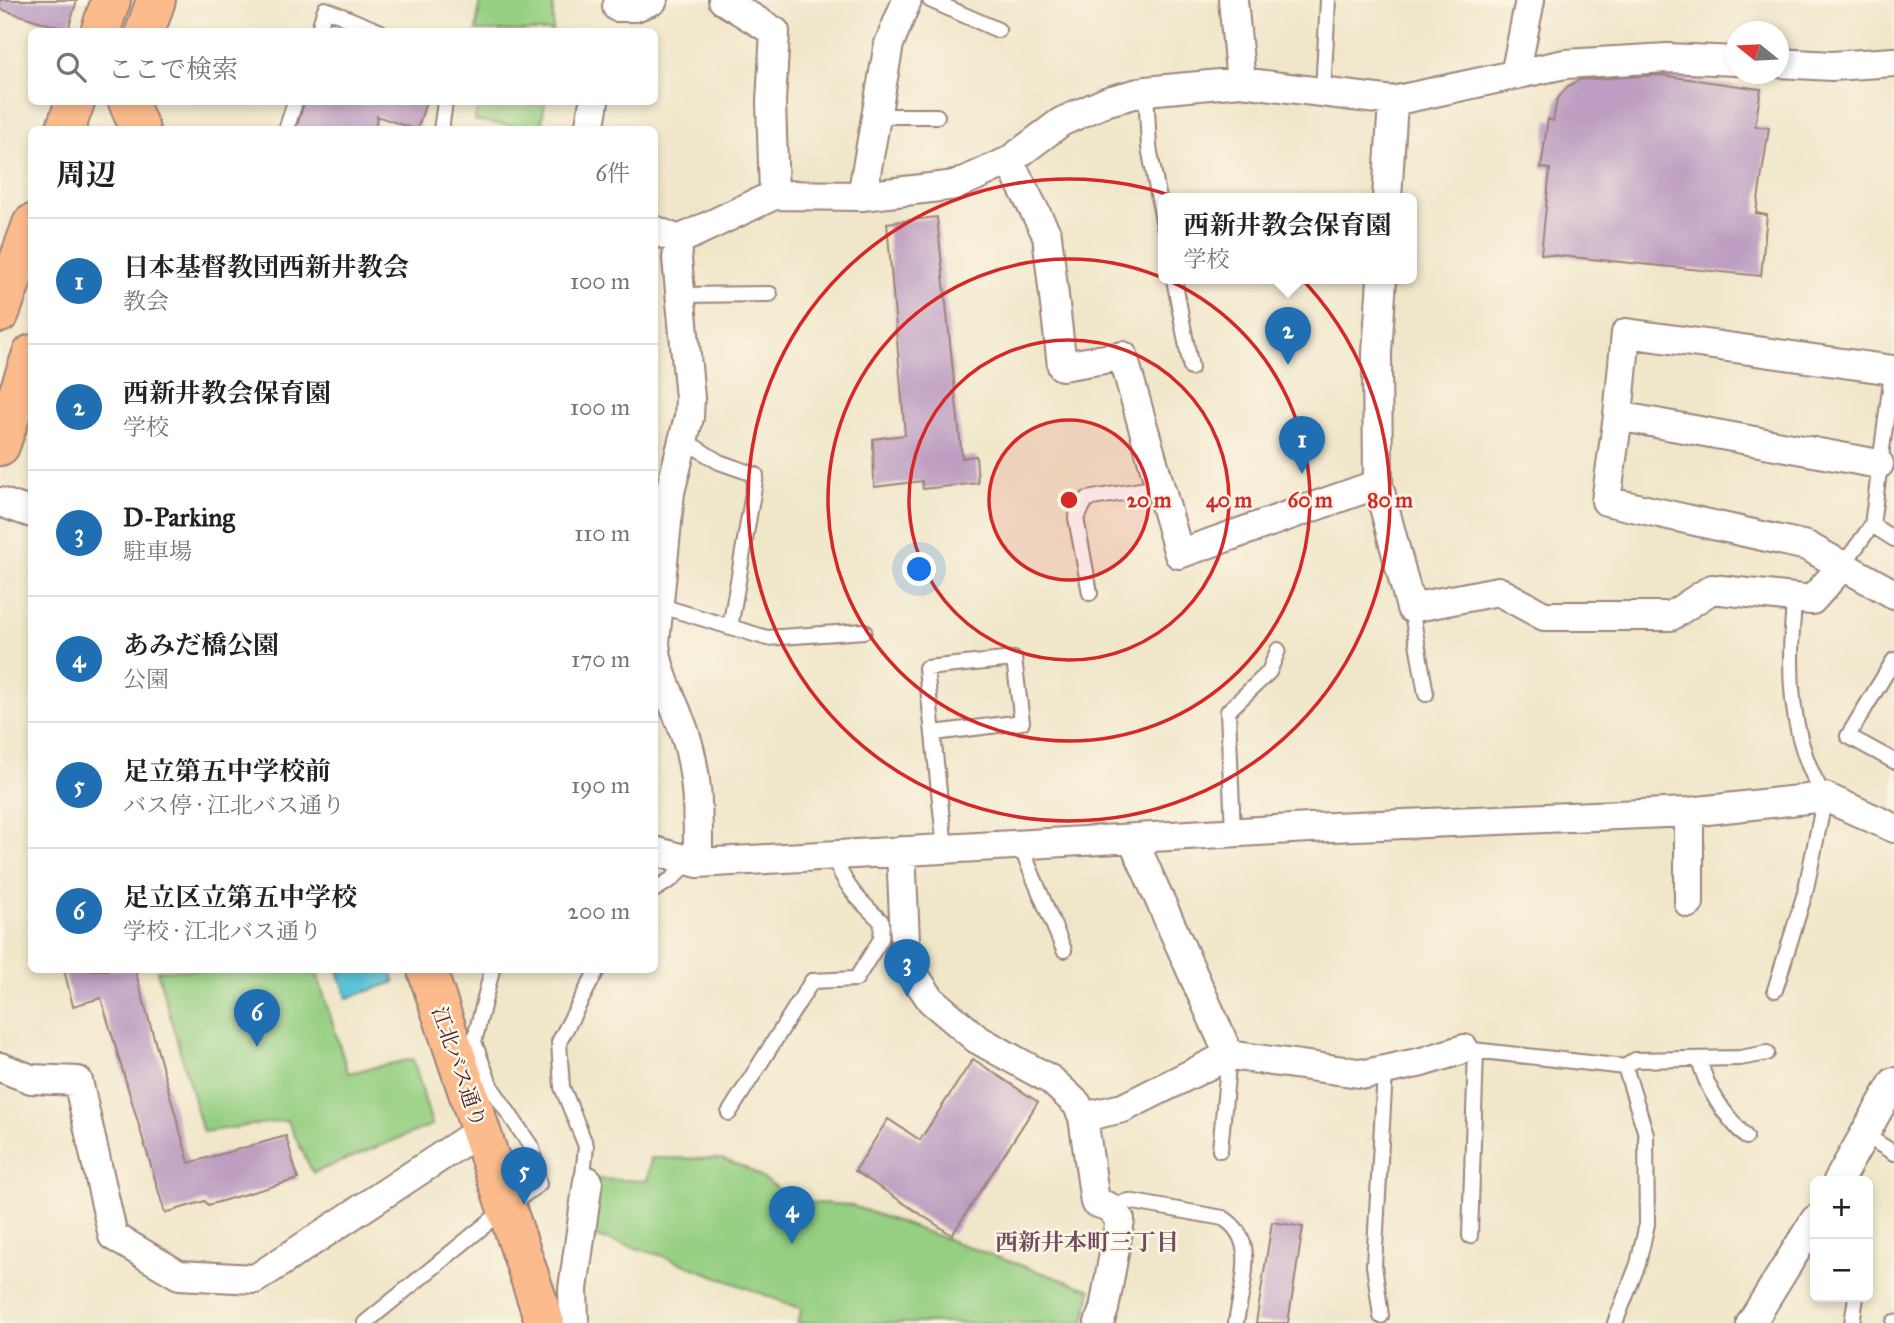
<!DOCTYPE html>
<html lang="ja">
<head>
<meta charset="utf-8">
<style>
	:root { --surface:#fff; --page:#f6f6f6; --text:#222; --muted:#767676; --line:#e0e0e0; --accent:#1f6fb2 }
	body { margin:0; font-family:"IM FELL Great Primer","Noto Serif JP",serif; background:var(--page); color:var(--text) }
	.controls { position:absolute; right:21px; bottom:21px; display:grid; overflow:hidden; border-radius:10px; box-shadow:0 4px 10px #0003 }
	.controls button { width:63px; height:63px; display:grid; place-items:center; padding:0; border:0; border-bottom:2px solid var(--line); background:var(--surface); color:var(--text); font:35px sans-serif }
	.compass { position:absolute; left:1726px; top:21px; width:63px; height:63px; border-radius:50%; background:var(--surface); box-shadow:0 4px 10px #0003; rotate:288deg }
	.you { position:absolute; left:920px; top:570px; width:24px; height:24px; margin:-18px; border:5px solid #fff; border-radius:50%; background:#1a73e8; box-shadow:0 0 0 10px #1a73e833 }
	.badge { display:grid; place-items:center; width:46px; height:46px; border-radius:50%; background:var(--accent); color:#fff; font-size:23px; font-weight:700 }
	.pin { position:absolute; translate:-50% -58px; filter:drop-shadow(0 2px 4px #0008) }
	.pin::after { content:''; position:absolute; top:37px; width:24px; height:21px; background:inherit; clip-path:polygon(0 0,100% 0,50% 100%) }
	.popup { position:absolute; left:1158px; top:193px; width:259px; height:91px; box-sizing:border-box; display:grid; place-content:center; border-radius:10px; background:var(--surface); filter:drop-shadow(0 2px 5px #0005); font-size:23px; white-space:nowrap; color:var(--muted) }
	.popup b { font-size:26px; color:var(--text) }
	.popup::after { content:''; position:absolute; left:50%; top:100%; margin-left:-14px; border:14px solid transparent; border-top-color:var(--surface) }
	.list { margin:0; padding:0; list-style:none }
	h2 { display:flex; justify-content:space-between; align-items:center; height:91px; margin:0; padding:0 28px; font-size:30px }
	h2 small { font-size:23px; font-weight:400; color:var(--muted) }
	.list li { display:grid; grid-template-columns:46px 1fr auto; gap:21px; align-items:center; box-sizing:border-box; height:126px; padding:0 28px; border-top:2px solid var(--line) }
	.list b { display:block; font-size:26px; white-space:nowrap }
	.list p { margin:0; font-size:23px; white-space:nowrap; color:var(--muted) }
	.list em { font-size:23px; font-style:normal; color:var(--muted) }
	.icon { flex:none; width:38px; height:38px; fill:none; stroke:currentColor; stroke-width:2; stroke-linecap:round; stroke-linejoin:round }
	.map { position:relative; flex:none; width:1894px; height:1323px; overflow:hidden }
	.search { position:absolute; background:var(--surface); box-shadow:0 4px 10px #0003; left:28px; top:28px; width:630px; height:77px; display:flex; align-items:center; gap:18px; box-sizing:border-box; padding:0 24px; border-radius:10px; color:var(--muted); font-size:26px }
	.panel { position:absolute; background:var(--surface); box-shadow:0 4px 10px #0003; left:28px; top:126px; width:630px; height:847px; border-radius:10px }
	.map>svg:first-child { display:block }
	.green { fill:#95cf82; stroke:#707756; stroke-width:2 }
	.water { fill:#5dc5d9; stroke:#547282; stroke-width:2 }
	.building { fill:#bd9dc1 }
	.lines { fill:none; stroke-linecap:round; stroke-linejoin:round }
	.lane-casing { stroke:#9d837a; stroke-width:18 }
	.street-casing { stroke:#9d837a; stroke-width:32 }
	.primary-casing { stroke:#9d837a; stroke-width:42 }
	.lane { stroke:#fff; stroke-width:14 }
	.street { stroke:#fff; stroke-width:28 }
	.primary { stroke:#fbbb8c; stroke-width:38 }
	.ring { fill:none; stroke:#d62828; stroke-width:3.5 }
	.labels { text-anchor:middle; stroke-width:5; stroke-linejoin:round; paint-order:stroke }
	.street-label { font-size:21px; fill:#4a1f2b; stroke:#fcf5e5 }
	.neighbourhood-label { font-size:23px; font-weight:bold; fill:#724b60; stroke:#fcf5e5 }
	.centre { fill:#d62828; stroke:#fcf5e5; stroke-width:3.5 }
	.ring-label { font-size:21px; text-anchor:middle; font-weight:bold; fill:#d62828; stroke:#fcf5e5; stroke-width:5; stroke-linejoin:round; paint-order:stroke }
</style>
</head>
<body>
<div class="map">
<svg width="1894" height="1323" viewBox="0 0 1894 1323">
	<rect width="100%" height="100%" fill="#fcf5e5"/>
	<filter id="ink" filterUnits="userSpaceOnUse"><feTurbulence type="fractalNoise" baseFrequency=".0143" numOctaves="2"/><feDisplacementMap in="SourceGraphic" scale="14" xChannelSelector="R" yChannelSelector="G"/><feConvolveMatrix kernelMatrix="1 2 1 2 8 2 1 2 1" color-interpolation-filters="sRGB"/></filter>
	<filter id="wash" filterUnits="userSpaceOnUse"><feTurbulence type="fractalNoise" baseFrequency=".00686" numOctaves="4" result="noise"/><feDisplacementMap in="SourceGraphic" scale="28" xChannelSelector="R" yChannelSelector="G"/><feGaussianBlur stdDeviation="1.57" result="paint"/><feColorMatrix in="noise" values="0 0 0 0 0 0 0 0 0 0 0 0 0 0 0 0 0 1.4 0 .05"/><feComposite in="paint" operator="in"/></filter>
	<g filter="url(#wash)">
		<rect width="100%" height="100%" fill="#f0e7ca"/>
		<!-- green -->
		<path class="green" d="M 475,0 L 553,0 L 553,31 L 476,31 L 480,2 Z
			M 478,102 L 545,102 L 541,129 L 475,121 Z
			M 157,970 L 316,970 L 348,1073 L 413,1059 L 432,1125 L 313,1173 L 287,1120 L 203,1132 Z
			M 651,1158 L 722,1159 L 748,1169 L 800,1202 L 850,1205 L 1091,1290 L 1085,1320 L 1084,1323 L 797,1323 L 802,1309 L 660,1255 L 587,1234 L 594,1179 L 647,1181 Z"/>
		<!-- water -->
		<path class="water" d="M 338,970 L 391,970 L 395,982 L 347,998 Z"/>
		<g id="blocks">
			<!-- building -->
			<path class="building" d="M 0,0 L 77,0 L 68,30 L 0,9 Z
				M 1660,75 L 1761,89 L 1755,126 L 1769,128 L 1756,213 L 1767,215 L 1761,276 L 1541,254 L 1550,169 L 1541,168 L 1548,119 L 1553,121 L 1557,100 L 1568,86 L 1579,80 Z
				M 304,102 L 426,102 L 417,130 L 377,116 L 375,130 L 296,130 Z
				M 937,217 L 962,458 L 976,456 L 978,483 L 923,489 L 922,481 L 874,487 L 873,439 L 905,435 L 887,223 Z
				M 64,970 L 135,970 L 189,1163 L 286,1136 L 298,1179 L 208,1205 L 205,1201 L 165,1213 L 101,998 L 73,1006 Z
				M 973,1059 L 1038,1102 L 952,1235 L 855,1171 L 888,1119 L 920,1140 Z
				M 1272,1222 L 1303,1227 L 1288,1323 L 1256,1323 Z"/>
		</g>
	</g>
	<g filter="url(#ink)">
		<use href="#blocks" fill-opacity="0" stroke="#9d837a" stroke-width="2"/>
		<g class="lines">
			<!-- lane casing -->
			<g class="lane-casing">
				<path id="lane" d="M 930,0 L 998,30
					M 318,32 L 325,9 L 381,32
					M 1146,91 L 1149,147 L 1164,226
					M 1323,91 L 1328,0
					M 876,116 L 937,116
					M 286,130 L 295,102
					M 441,130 L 445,102
					M 1174,279 L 1191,368
					M 680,295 L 770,294
					M 684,440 L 719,462 L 756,475 L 730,628
					M 1872,525 L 1894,539
					M 1844,564 L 1872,525 L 1893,366
					M 1090,593 L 1076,518 L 1087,499 L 1158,487
					M 661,606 L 767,638 L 864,631
					M 1411,608 L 1426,694
					M 1894,660 L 1848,736 L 1894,761
					M 934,733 L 1022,722 L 1014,659 L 926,668 L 945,848
					M 1233,833 L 1228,711 L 1269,672 L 1278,650
					M 1020,845 L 1064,950
					M 654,890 L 672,879 L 690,861
					M 1775,990 L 1805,893 L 1825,797 C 1788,739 1787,665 1795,597
					M 1464,1049 L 1625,1067 L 1646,1134 L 1647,1224 L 1638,1264 L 1615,1323
					M 1699,1059 C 1707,1091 1724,1114 1746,1137
					M 1625,1067 L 1635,1060 L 1740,1058 L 1767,1053
					M 729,1113 L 812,981 L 856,979 L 881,939 L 882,922 C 861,902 842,885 835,856
					M 1865,1135 L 1894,1153
					M 1220,1150 L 1229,1055
					M 588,1181 L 583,1175 L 586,1146 L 562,1087 L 559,1042 L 597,970
					M 1109,1207 L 1128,1201 L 1223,1218 C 1260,1240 1241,1287 1236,1323
					M 1470,1236 L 1476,1051
					M 1381,1316 L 1374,1265 L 1385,1072
					M 365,1323 L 506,1208 L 539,1184 L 532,1148 L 491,1087 L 474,1042 L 492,970
					M 1852,1323 L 1856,1297
					M 1894,1323 L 1894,1322"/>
			</g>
			<!-- street casing -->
			<g class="street-casing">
				<path id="street" d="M 723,0 L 775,32 L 771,102 L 774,195
					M 1233,0 L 1241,82
					M 617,7 L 635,7 L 653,0
					M 1778,63 L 1832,66 L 1894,62
					M 1515,75 L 1530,0
					M 589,130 L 594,102
					M 1009,161 L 1047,235 L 1062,366 L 1123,356 L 1179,554 L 1378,484
					M 862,196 L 889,44 L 907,0
					M 1387,199 L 1393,101
					M 654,230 L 679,240 L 774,195 L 862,196 L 956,185 L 1009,161 L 1061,122 L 1108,101 L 1146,91 L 1241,82 L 1393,101 L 1565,64 L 1667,58 L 1736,61
					M 679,240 L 677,259 L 690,398 L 689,417 L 670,492 L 655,642 C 657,675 675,703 685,734 C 699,776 698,819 698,863
					M 1382,279 L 1377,353 L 1378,484 L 1411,608 L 1498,591 L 1544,616 L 1671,616 L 1712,589 L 1812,600 L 1844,564
					M 1618,416 L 1626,333 L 1893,370
					M 1879,464 L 1618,416 L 1606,501 L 1807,546 L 1894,594
					M 0,502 L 32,513
					M 1689,812 L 1689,903
					M 654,851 L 698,863 L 1309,828 L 1689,812 L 1825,797 L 1894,828
					M 901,851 L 906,963 L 931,1000 L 977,1039 L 1051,1080 L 1077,1104 L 1083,1117 L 1095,1202 L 1109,1207 L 1120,1220 L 1104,1309 L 1099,1323
					M 1229,1055 L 1366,1074 L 1422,1062 L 1464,1049
					M 0,1067 L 31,1079 L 78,1081 L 113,1236 L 179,1275 L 255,1279 L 481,1130
					M 1083,1117 L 1123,1108 L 1229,1055 L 1133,840
					M 1838,1181 L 1894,1082
					M 574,1323 L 573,1289 L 588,1181
					M 1751,1323 L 1815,1220"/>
			</g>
			<!-- primary casing -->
			<g class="primary-casing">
				<path id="primary" d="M 100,32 L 111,0
					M 145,32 L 156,0
					M 128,102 L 140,130
					M 65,130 L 75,102
					M 0,313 L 32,224
					M 0,446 L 32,354
					M 427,970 L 545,1323"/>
			</g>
			<!-- lane -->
			<use href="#lane" class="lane"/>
			<!-- street -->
			<use href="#street" class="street"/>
			<!-- primary -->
			<use href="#primary" class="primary"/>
		</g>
	</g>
	<!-- distance rings -->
	<circle cx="1069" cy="500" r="80" fill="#d62828" fill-opacity=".12"/>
	<g class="ring">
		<circle cx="1069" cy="500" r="80"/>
		<circle cx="1069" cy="500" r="160"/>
		<circle cx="1069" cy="500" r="241"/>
		<circle cx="1069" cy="500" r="321"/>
	</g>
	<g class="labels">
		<!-- street labels -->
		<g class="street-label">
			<text transform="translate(459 1067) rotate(71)" y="7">江北バス通り</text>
		</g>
		<!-- neighbourhood labels -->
		<g class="neighbourhood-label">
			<text x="1087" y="1250">西新井本町三丁目</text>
		</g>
	</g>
	<circle cx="1069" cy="500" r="10" class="centre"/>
	<g class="ring-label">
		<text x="1149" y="507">20 m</text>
		<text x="1229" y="507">40 m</text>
		<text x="1310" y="507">60 m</text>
		<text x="1390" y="507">80 m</text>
	</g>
</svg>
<div class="controls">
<button>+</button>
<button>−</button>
</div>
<svg class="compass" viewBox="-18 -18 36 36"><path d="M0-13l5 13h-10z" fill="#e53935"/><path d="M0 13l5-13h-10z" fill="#767676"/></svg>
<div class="you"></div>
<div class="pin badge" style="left:1302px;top:474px">1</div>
<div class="pin badge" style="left:1288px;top:365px">2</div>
<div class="popup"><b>西新井教会保育園</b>学校</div>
<div class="pin badge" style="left:907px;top:997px">3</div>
<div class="pin badge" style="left:792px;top:1244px">4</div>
<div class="pin badge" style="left:524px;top:1205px">5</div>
<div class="pin badge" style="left:257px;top:1047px">6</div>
<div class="search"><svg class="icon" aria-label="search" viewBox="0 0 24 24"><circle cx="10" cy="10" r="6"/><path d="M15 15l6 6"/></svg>ここで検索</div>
<section class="panel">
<h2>周辺<small>6件</small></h2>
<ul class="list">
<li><span class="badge">1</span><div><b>日本基督教団西新井教会</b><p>教会</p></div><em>100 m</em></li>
<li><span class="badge">2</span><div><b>西新井教会保育園</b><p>学校</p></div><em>100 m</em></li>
<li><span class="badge">3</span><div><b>D-Parking</b><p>駐車場</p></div><em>110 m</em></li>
<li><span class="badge">4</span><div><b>あみだ橋公園</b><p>公園</p></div><em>170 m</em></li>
<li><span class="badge">5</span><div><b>足立第五中学校前</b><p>バス停 · 江北バス通り</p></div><em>190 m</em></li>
<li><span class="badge">6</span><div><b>足立区立第五中学校</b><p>学校 · 江北バス通り</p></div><em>200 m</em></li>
</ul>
</section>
</div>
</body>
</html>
